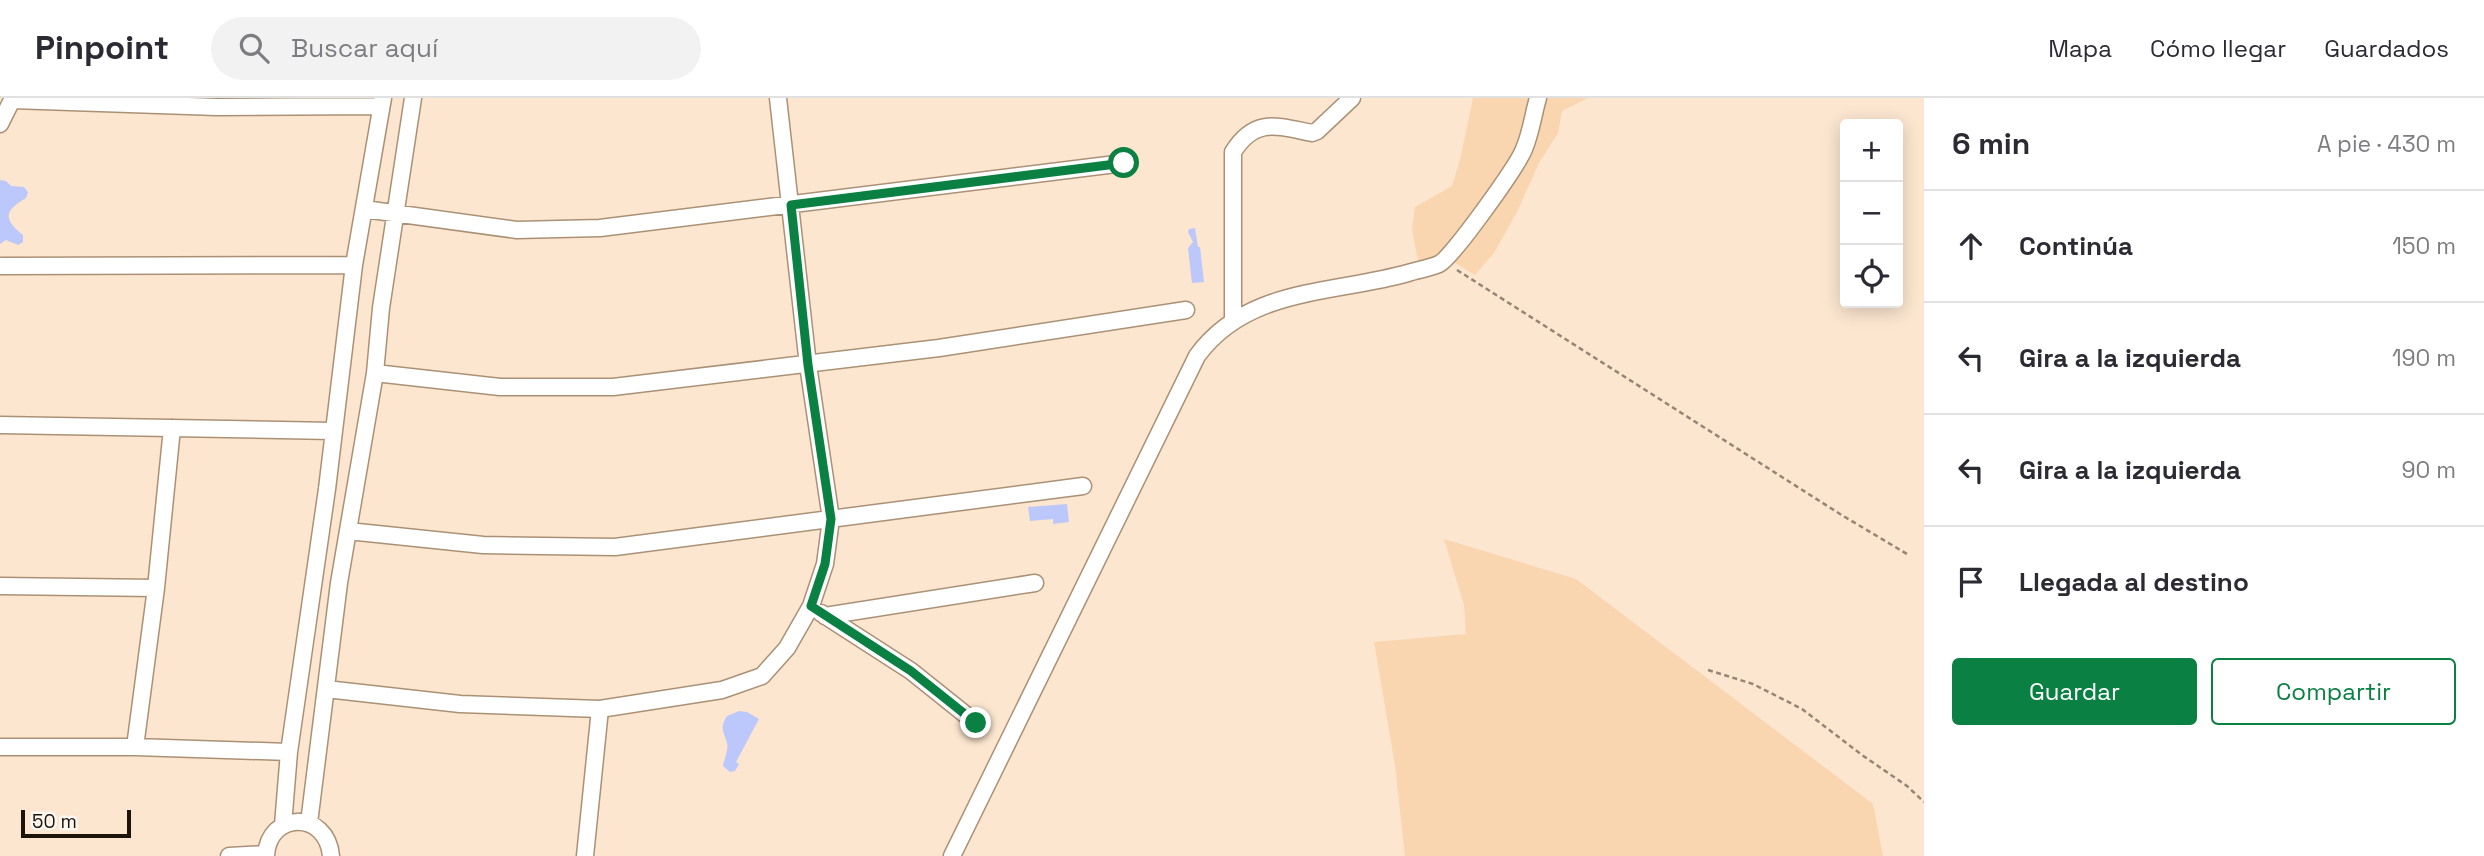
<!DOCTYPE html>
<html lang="es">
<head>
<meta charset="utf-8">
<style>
	:root { --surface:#fff; --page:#f2f2f3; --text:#2b2b33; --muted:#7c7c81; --line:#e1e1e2; --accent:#0b8043 }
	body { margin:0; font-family:"Space Grotesk",sans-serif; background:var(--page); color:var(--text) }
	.controls { position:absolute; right:21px; top:21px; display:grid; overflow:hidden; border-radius:7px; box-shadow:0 4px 18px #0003 }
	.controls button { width:63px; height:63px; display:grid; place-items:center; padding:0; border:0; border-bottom:2px solid var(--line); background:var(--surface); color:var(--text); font:35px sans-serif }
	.scale { position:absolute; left:21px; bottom:18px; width:110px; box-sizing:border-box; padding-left:7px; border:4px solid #1c1309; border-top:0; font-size:19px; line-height:24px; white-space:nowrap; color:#1c1309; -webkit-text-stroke:5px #fcf7f1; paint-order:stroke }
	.stop { position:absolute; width:21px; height:21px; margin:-16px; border:5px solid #0b8043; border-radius:50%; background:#fff }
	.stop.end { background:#0b8043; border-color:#fff; box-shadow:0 2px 7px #0008 }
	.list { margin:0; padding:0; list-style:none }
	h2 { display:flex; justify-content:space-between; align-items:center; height:91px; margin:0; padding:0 28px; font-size:30px }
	h2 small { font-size:23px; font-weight:400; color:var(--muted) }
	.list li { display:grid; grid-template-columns:46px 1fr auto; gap:21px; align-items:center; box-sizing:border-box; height:112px; padding:0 28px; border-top:2px solid var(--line) }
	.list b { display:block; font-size:26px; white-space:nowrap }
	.list em { font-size:23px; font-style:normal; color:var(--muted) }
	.actions { display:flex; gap:14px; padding:21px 28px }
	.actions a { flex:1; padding:16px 0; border:2px solid var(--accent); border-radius:7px; text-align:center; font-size:24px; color:var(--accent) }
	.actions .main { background:var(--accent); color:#fff }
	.icon { flex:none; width:38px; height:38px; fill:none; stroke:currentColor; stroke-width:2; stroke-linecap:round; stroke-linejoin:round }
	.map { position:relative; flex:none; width:1924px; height:758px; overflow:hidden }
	header { display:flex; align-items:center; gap:42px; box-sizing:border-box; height:98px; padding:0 35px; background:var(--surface); border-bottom:2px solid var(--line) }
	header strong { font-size:33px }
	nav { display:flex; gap:38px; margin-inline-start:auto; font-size:24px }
	.search { width:490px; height:63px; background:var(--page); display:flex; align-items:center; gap:18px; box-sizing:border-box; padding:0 24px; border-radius:38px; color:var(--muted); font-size:26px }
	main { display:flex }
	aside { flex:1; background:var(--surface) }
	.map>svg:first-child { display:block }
	.green { fill:#f9d5b0 }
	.water { fill:#bcc7fb }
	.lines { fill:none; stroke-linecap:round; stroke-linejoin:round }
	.minor-casing { stroke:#aa9176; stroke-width:19 }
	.path { stroke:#958575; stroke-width:2.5; stroke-dasharray:5 3.5; stroke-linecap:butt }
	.minor { stroke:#fff; stroke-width:16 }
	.route { stroke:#0b8043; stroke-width:9 }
</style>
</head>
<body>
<header>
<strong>Pinpoint</strong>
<div class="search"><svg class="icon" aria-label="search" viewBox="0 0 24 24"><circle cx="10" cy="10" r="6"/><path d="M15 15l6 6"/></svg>Buscar aquí</div>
<nav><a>Mapa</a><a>Cómo llegar</a><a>Guardados</a></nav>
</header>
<main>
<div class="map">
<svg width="1924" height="758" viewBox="0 0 1924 758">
	<rect width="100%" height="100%" fill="#fce6d0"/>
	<!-- green -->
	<path class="green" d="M 1473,0 L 1588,0 L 1562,13 L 1558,35 L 1539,65 L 1518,112 L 1494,155 L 1475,177 L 1452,163 L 1441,165 L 1418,163 L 1412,131 L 1415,109 L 1452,88 L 1461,58 Z
		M 1444,441 L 1576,481 L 1873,706 L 1883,758 L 1405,758 L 1395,667 L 1374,544 L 1466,536 L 1464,507 Z"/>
	<!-- water -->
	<path class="water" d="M 0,82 L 6,83 L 11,88 L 24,89 L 28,94 L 26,100 C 4,113 3,121 23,137 L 23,144 L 18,147 L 6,142 L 0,146 Z
		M 1195,130 L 1198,149 L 1200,149 L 1204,184 L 1192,185 L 1188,150 L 1193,144 L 1188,134 L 1189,131 Z
		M 1067,406 L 1069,424 L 1053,426 L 1053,421 L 1030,423 L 1028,409 Z
		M 739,613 L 747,614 L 759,621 L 736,664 L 739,666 L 735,673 L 730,674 L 723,668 C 724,661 729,652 727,645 C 724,634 719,630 727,618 Z"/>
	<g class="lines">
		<!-- minor casing -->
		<g class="minor-casing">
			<path id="minor" d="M 12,2 L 217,9 L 381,8
				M 0,26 L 13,0
				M 364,111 L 517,132 L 600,130 L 1124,65
				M 0,168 L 354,167
				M 1233,222 L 1233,54 C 1255,19 1277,28 1312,35 L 1317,33 L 1352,0
				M 375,275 L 500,289 L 613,289 L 939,250 L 1186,212
				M 0,327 L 333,333
				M 348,433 L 483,447 L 615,449 L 1083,388
				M 0,488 L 156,490
				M 821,515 L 911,573 L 976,625
				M 825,518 L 1035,485
				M 326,591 L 460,606 L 600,611 L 722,592 L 762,578 L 787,550 L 811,508 L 825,466 L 831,421 L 808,267 L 778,0
				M 0,649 L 135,649 L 289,654
				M 135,649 L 156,490 L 172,330
				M 309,725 L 339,485 L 375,275 L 381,210 L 413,0
				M 283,727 L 289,654 L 327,391 L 354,167 L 383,0
				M 229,758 L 266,756
				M 266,758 C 268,713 327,712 331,758
				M 585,758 L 600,611
				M 952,758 L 1197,258 C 1247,189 1334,196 1408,175 C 1418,172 1430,170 1439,166 C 1452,160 1518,67 1524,51 C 1531,35 1533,17 1538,0"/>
		</g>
		<!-- path -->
		<path class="path" d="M 1457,172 L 1840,416 L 1907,456
			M 1708,572 L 1753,586 L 1802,611 L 1862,657 L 1907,688 L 1924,704"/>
		<!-- minor -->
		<use href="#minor" class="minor"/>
	</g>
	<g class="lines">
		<!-- route -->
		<path class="route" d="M 976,625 L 911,573 L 811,508 L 825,466 L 831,421 L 808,267 L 791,107 L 1124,65"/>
	</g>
</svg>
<div class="controls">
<button>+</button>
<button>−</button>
<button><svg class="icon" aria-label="locate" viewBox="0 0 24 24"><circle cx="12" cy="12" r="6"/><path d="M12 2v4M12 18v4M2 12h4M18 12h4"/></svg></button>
</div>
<div class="scale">50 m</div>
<div class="stop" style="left:1124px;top:65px"></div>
<div class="stop end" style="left:976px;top:625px"></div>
</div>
<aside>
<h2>6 min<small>A pie · 430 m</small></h2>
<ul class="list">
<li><svg class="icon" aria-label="ahead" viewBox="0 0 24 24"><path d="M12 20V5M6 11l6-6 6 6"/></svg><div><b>Continúa</b></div><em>150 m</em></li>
<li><svg class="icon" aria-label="left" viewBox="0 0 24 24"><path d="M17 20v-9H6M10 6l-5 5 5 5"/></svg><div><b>Gira a la izquierda</b></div><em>190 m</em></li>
<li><svg class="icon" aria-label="left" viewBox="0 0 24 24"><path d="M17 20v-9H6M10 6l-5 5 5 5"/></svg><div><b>Gira a la izquierda</b></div><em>90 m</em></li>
<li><svg class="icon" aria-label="arrive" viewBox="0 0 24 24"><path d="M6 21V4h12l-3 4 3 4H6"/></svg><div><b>Llegada al destino</b></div></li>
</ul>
<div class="actions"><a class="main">Guardar</a><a>Compartir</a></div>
</aside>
</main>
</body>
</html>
